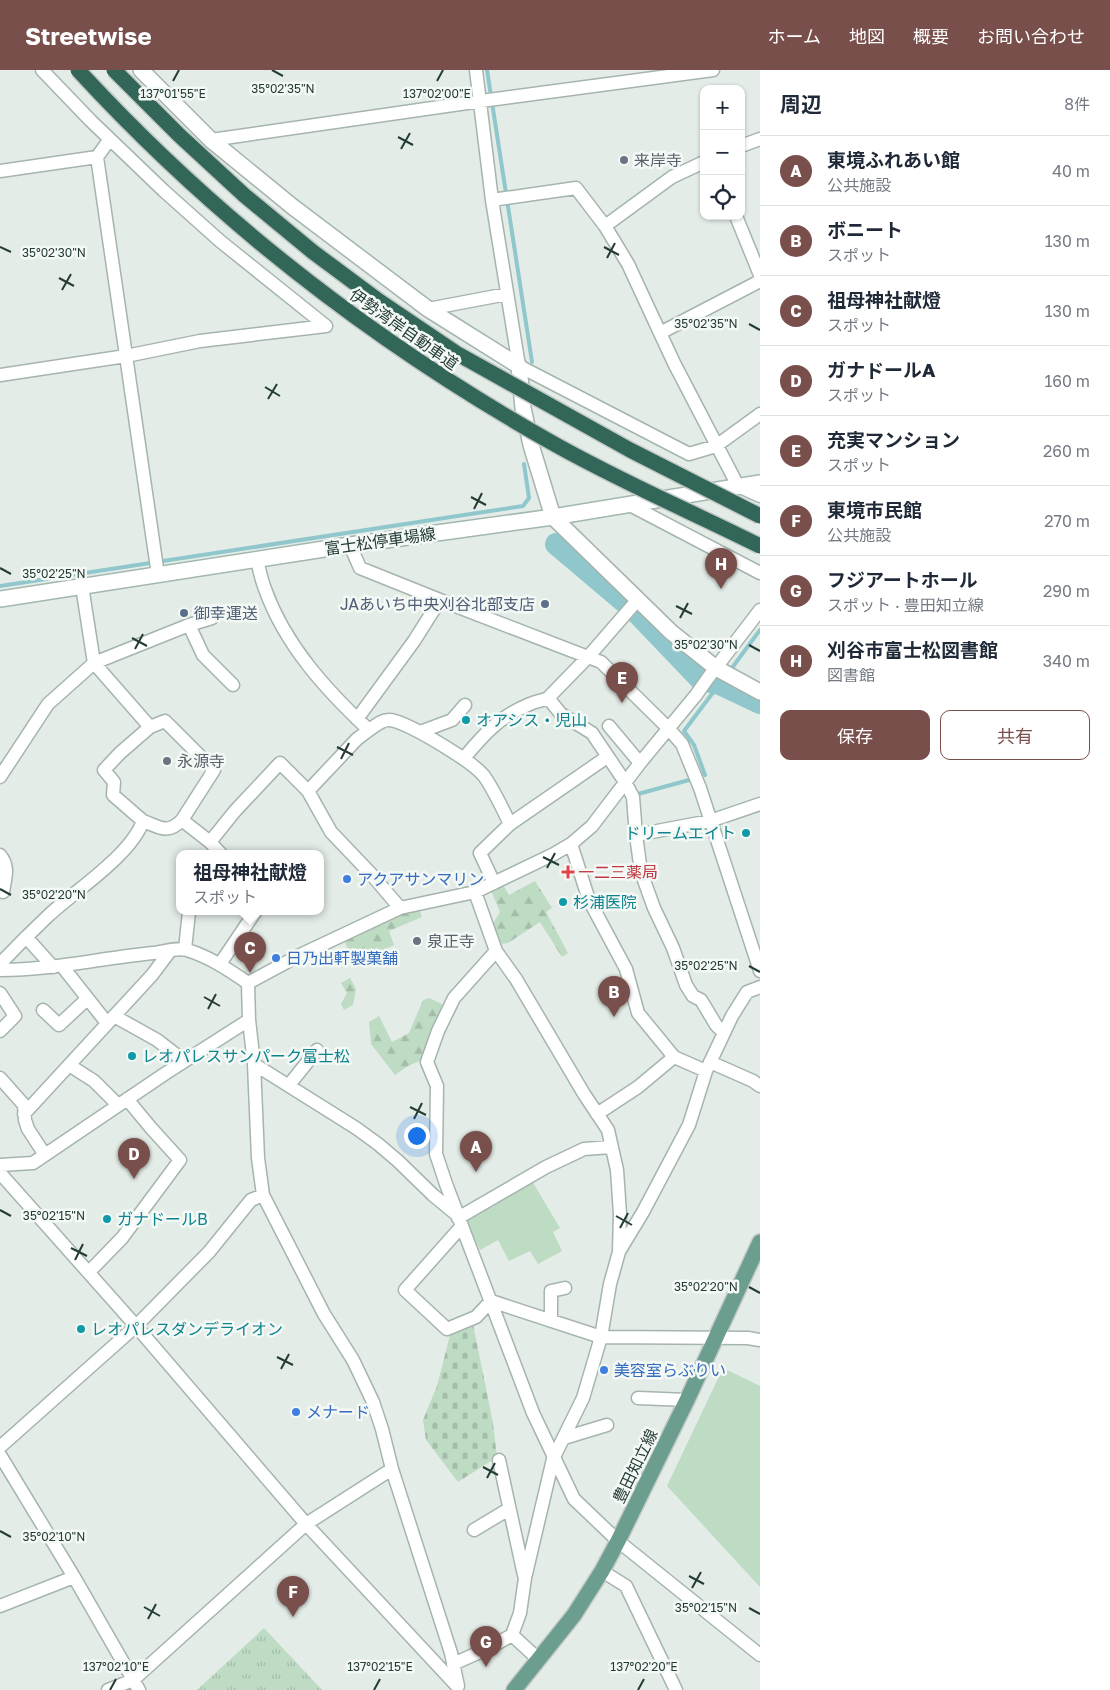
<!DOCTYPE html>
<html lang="ja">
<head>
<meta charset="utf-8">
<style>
	:root { --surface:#fff; --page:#f6f6f7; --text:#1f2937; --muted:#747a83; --line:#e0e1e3; --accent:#794f4c }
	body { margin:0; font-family:"Golos Text","Noto Sans JP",sans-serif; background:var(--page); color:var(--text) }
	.controls { position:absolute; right:15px; top:15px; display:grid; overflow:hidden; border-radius:10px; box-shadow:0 1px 4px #0004 }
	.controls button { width:45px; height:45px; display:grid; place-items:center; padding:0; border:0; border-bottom:1px solid var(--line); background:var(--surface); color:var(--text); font:25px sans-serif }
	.you { position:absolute; left:416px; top:1065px; width:18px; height:18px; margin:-12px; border:4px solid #fff; border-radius:50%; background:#1a73e8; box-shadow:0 0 0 8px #1a73e833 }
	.badge { display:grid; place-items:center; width:32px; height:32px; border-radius:50%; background:var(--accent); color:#fff; font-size:16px; font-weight:700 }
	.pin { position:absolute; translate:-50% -41px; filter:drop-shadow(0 1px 2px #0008) }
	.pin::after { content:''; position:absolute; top:26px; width:18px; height:15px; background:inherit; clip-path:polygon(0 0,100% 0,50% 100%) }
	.popup { position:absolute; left:176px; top:780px; width:148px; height:65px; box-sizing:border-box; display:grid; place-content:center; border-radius:10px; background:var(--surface); filter:drop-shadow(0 1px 4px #0005); font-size:16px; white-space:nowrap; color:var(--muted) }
	.popup b { font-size:19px; color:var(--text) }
	.popup::after { content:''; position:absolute; left:50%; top:100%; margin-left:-10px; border:10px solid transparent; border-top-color:var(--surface) }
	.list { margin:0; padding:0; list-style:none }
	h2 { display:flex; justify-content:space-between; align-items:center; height:65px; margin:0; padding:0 20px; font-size:21px }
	h2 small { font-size:16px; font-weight:400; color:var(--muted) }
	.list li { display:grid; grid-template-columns:32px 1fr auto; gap:15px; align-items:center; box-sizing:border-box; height:70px; padding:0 20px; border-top:1px solid var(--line) }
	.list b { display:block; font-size:19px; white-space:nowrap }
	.list p { margin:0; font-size:16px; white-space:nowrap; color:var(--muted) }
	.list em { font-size:16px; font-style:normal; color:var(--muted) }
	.actions { display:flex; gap:10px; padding:15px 20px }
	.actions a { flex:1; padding:11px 0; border:1px solid var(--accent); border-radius:10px; text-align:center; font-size:18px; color:var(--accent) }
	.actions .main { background:var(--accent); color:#fff }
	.icon { flex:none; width:28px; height:28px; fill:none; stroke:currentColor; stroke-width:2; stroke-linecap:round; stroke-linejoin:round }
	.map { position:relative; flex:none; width:760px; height:1620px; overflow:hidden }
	header { display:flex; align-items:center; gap:30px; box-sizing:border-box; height:70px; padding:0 25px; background:var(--accent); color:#fff }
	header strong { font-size:24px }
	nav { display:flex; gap:28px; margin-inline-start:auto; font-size:18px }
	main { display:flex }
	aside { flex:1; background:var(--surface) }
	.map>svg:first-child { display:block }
	.grass { fill:url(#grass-tufts) }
	.forest { fill:url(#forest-firs) }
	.cemetery { fill:url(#cemetery-stones) }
	.park { fill:#bedbc4 }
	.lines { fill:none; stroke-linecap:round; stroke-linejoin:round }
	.stream { stroke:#8fc7cd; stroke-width:4 }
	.river { stroke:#8fc7cd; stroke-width:22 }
	.minor-casing { stroke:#a6b4ae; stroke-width:15 }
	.tertiary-casing { stroke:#a6b4ae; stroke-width:18 }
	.secondary-casing { stroke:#a2b7ae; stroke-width:18 }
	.primary-casing { stroke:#c2c8c6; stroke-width:18 }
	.minor { stroke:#fff; stroke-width:12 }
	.tertiary { stroke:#fff; stroke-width:15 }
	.secondary { stroke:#fff; stroke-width:15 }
	.primary { stroke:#6b9e8e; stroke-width:15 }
	.motorway-bridge-casing { stroke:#c2c8c6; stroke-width:18; stroke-linecap:butt }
	.motorway-bridge { stroke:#326658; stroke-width:15 }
	.ticks { fill:none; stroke:#243c34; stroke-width:2 }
	.worship-dot { fill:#6b7280; stroke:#f4f9f6; stroke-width:2 }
	.service-dot { fill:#5c6f8a; stroke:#f4f9f6; stroke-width:2 }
	.culture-dot { fill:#0f9aa8; stroke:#f4f9f6; stroke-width:2 }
	.health-dot { fill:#e0444e; stroke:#f4f9f6; stroke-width:2 }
	.shop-dot { fill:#3f7fe0; stroke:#f4f9f6; stroke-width:2 }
	.labels { text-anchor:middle; stroke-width:5; stroke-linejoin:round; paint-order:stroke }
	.worship-label { font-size:16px; fill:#5b616d; stroke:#f4f9f6; text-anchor:start }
	.street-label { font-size:16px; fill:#243c34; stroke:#f4f9f6 }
	.service-label { font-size:16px; fill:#4e5e75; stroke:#f4f9f6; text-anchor:end }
	.culture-label { font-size:16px; fill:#0d838f; stroke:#f4f9f6; text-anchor:start }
	.health-label { font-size:16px; fill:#be3a42; stroke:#f4f9f6; text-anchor:start }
	.shop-label { font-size:16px; fill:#366cbe; stroke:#f4f9f6; text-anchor:start }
	.ticks-label { font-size:12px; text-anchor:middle; fill:#243c34; stroke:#f4f9f6; stroke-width:5; stroke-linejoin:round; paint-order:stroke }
</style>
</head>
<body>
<header>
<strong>Streetwise</strong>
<nav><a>ホーム</a><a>地図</a><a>概要</a><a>お問い合わせ</a></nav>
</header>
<main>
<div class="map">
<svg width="760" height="1620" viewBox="0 0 760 1620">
	<defs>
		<pattern id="grass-tufts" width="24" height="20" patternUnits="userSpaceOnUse" patternTransform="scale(1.25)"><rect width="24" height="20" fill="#bedbc4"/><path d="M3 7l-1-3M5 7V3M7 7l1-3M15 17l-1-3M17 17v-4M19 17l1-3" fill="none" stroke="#a3bda9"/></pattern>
		<pattern id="forest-firs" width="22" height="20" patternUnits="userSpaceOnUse" patternTransform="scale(1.25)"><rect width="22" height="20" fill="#bedbc4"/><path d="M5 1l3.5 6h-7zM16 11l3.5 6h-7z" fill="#a3bda9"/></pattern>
		<pattern id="cemetery-stones" width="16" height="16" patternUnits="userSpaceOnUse" patternTransform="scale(1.25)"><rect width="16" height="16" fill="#bedbc4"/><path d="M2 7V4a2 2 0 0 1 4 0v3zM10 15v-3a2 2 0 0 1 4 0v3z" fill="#a3bda9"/></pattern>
	</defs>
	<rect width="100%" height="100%" fill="#e3ece7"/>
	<!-- grass -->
	<path class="grass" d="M 264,1558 L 322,1620 L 197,1620 Z"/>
	<!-- forest -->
	<path class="forest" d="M 535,811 L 552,838 L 546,842 L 568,883 L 562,887 L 540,852 L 508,873 L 499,874 L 492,855 L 500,842 L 490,818 L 502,813 L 509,825 Z
		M 419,838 L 422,847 L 389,861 L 394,875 L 362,890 L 353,890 L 343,868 L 400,842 Z
		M 350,908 L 356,919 L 353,935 L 344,940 L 341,934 L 347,923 L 341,913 Z
		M 429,928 L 442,934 L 445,939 L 424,989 L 408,996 L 395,1005 L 371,974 L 369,952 L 379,946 L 392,972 L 409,963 L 423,930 Z"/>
	<!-- cemetery -->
	<path class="cemetery" d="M 473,1254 L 493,1353 L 497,1387 L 458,1412 L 426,1370 L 423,1350 L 437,1316 L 451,1261 Z"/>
	<!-- park -->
	<path class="park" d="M 532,1111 L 560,1158 L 553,1162 L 562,1181 L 538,1194 L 530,1181 L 509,1191 L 498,1170 L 480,1180 L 465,1149 Z
		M 723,1298 L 760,1316 L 760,1517 L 667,1416 Z"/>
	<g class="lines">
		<!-- stream -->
		<path class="stream" d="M 487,0 L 532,292
			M 0,516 L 523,436 L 529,428 L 524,394
			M 729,602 L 760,560
			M 705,705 L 694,675 L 684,661 L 724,608
			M 638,724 L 689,710"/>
		<!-- river -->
		<path class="river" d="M 556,474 L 634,540 L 701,610 L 720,614 L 760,633"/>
		<!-- minor casing -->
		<g class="minor-casing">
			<path id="minor" d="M 42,0 L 91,51 L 164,121 L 220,171 L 326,256
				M 476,0 L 492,130 L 519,296 L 689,384 L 716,376 L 760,344
				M 211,70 L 481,31 L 713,0
				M 741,76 L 760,69
				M 97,87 L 158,505
				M 0,101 L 97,87 L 110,69
				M 492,130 L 576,118 L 605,156 L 628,194 L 674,293 L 738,416 L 760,426
				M 736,146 L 760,205
				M 605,156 L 672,107 L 704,92
				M 428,239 L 507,224
				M 660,263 L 760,211
				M 0,305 L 126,286 L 200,271 L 326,256
				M 630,435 L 760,503
				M 350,475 L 360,498 L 440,530 L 601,592 L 668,658 L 682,674 L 700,718 L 760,901
				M 257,489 C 259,499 261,509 265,519 C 285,575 326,620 369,660 L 357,669 L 308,721
				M 189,555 L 203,585 L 233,615
				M 548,628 L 561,644 L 592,663 L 625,712 L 633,727 L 636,765 L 641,802 L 654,838 L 673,878 L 686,915 L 693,926 L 701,930 L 716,955 L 724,963
				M 357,649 L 414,571 L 440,530
				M 609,656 L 640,693
				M 150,657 L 94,593 L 189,555 L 212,548
				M 369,660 C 375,656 381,650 389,650 C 405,650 473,692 484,706 C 494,720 502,738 510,754
				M 420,662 L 452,650 L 465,635
				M 464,688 C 484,664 500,646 530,634 C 536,631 542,631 548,628 L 588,587 L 634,534 L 639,531
				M 0,707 L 48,634 L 94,593 L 82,516
				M 143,751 L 113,725 L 114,712 L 104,700 L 120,683 L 150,657 L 165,651 L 214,700 L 182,750
				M 636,765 L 710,751 L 760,734
				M 210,772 L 221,784
				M 571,774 L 589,830 L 626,899 L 638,943 L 674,987 L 706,1001
				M 0,785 C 10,797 5,808 3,822
				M 494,813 L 480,783 L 510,754 L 607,687
				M 26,867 L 53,897
				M 185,879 L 189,842
				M 496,881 L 454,928 L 438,961 L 427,992 L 437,1016 L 436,1084 L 446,1114 L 533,1343 L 574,1429 L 618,1471 L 760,1585
				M 0,894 C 16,877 32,861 49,845 C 76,820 131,785 143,751 C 160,757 167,765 182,750 L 210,772 L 235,741 L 280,693 L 308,721 L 331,762 L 372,805 L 400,838
				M 220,894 L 255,842
				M 62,896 L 107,953
				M 0,900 C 52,900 102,888 153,883 C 163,882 178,877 187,880 C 210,887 229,900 248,913
				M 0,923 L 15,946 L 0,961
				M 43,940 L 59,955 L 87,929
				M 114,946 L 157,970 L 184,991
				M 710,992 L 753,1011 L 760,1016
				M 254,994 L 356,1058 L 378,1074 L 398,1091 L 433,1125 L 456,1144
				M 69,995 L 94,1011 L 118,1035
				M 0,1008 L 24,1035 L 25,1050 L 28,1059 L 45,1085
				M 289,1015 L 317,980
				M 24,1044 L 152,905 L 170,881
				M 597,1044 L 638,1017 L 674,987
				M 0,1095 L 33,1093 L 166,1003 L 249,950
				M 0,1103 L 136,1256 L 306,1454 L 457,1616
				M 458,1148 L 546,1097 L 584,1079 L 611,1077
				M 461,1157 L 405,1220 L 447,1259 L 476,1247 L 491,1231 L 601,1267 L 748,1268 L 760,1270
				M 620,1180 L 643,1142 L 689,1055 L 706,1001 L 732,946 L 747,922 L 760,917
				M 89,1202 L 122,1168 L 180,1090 L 151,1058 L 127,1029
				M 551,1251 L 551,1221 L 565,1218
				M 638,1328 L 687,1330
				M 564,1368 L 607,1355
				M 0,1377 L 136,1256 L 209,1182 L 251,1130 L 263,1125
				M 0,1385 L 74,1507 L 139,1620
				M 499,1390 L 524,1505
				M 474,1460 L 509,1439
				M 602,1501 L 626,1516 L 676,1620
				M 0,1536 L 74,1507
				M 512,1565 L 538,1589
				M 453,1594 L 489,1578 L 512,1565 L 520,1543 L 525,1508 L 553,1389 L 583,1328 L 601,1267 L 610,1214 L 619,1182 L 620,1144 L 617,1100 L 608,1060 L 584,1024 L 516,909 L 496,881 L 475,822
				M 458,1616 L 451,1583 L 392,1399 L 382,1359 L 373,1332 L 353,1290 L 324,1244 L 263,1125 L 258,1088 L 254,994 L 249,950 L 248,913 L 298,886 L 400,838 L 475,822 L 554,784 L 571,774 L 592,756 L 640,693 L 696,625 L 708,608 L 760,540
				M 108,1620 L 133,1610 L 306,1454 L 392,1399"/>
		</g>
		<!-- tertiary casing -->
		<g class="tertiary-casing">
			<path id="tertiary" d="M 141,0 L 211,70 L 293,137 L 428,239 L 519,296 L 523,338 L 531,375 L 553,447 L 671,562 L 716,598 L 760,622"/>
		</g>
		<!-- secondary casing -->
		<g class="secondary-casing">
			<path id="secondary" d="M 0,529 L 350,475 L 553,447 L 760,413"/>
		</g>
		<!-- primary casing -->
		<g class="primary-casing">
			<path id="primary" d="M 514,1620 L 574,1545 L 602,1501 L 618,1471 L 687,1330 L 760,1172"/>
		</g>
		<!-- minor -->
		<use href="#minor" class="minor"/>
		<!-- tertiary -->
		<use href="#tertiary" class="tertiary"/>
		<!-- secondary -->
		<use href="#secondary" class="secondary"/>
		<!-- primary -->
		<use href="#primary" class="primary"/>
		<!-- motorway-bridge casing -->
		<g class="motorway-bridge-casing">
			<path id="motorway-bridge" d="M 78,0 C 214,148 374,272 549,371 C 617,410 690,441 760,476
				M 114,0 L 179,65 L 244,125 L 313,182 L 379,231 L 456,283 L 630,380 L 760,446"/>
		</g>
		<!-- motorway-bridge -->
		<use href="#motorway-bridge" class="motorway-bridge"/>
	</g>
	<!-- ticks -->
	<path class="ticks" d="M 272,0 L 283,6M 173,11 L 179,0M 437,11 L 443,0M 398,67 L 413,75M 401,79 L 410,63M 0,177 L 11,182M 604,177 L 619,185M 607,188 L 615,173M 59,208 L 74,216M 62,220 L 71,204M 749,254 L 760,260M 265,317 L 280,326M 268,329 L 277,314M 471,427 L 486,435M 474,439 L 482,423M 0,498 L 11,504M 676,536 L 692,544M 680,548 L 688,533M 132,568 L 147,576M 749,575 L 760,581M 135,579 L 143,564M 337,677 L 353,685M 341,689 L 349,673M 543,787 L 559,795M 547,798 L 555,783M 0,819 L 11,825M 749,896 L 760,902M 204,927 L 220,936M 208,939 L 216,924M 410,1037 L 426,1045M 414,1049 L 422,1033M 0,1140 L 11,1146M 616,1146 L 632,1155M 620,1158 L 628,1143M 71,1178 L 87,1186M 75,1190 L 83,1174M 749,1217 L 760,1223M 277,1287 L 293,1295M 281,1299 L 289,1284M 483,1397 L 498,1405M 487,1408 L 495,1393M 0,1461 L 11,1467M 689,1506 L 704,1514M 692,1518 L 701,1502M 144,1537 L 160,1546M 749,1538 L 760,1544M 148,1549 L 156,1534M 110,1620 L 116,1609M 374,1620 L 380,1609M 638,1620 L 644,1609"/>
	<!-- markers -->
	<g class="worship-dot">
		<circle cx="624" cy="90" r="5"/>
		<circle cx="167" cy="691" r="5"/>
		<circle cx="417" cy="871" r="5"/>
	</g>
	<g class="service-dot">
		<circle cx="545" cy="534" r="5"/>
		<circle cx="184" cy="543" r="5"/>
	</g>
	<g class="culture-dot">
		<circle cx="466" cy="650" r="5"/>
		<circle cx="746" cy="763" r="5"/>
		<circle cx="563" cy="832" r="5"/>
		<circle cx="132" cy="986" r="5"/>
		<circle cx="107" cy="1149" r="5"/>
		<circle cx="81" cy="1259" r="5"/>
	</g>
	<path class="health-dot" d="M565.5 794.5h5v5h5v5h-5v5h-5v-5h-5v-5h5z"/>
	<g class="shop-dot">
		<circle cx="347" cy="809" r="5"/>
		<circle cx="276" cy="888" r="5"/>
		<circle cx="604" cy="1300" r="5"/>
		<circle cx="296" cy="1342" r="5"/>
	</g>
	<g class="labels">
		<!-- worship labels -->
		<g class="worship-label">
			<text x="634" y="96">来岸寺</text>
			<text x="177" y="697">永源寺</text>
			<text x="427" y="877">泉正寺</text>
		</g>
		<!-- street labels -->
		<g class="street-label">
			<text transform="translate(404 259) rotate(35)" y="6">伊勢湾岸自動車道</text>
			<text transform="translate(380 471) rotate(-8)" y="6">富士松停車場線</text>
			<text transform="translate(635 1396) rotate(-64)" y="6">豊田知立線</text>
		</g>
		<!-- service labels -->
		<g class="service-label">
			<text x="535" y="540">JAあいち中央刈谷北部支店</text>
			<text x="194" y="549" text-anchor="start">御幸運送</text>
		</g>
		<!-- culture labels -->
		<g class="culture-label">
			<text x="476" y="656">オアシス・児山</text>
			<text x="736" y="769" text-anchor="end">ドリームエイト</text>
			<text x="573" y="838">杉浦医院</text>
			<text x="142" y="992">レオパレスサンパーク富士松</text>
			<text x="117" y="1155">ガナドールB</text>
			<text x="91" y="1265">レオパレスダンデライオン</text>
		</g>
		<!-- health labels -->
		<g class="health-label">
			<text x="578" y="808">一二三薬局</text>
		</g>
		<!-- shop labels -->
		<g class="shop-label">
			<text x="357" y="815">アクアサンマリン</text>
			<text x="286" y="894">日乃出軒製菓舗</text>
			<text x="614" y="1306">美容室らぶりい</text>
			<text x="306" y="1348">メナード</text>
		</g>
	</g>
	<g class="ticks-label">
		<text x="283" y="23">35°02'35"N</text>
		<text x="173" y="28">137°01'55"E</text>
		<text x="437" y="28">137°02'00"E</text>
		<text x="54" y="187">35°02'30"N</text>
		<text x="706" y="258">35°02'35"N</text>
		<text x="54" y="508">35°02'25"N</text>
		<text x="706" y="579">35°02'30"N</text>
		<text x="54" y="829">35°02'20"N</text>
		<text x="706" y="900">35°02'25"N</text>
		<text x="54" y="1150">35°02'15"N</text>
		<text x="706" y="1221">35°02'20"N</text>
		<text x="54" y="1471">35°02'10"N</text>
		<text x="706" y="1542">35°02'15"N</text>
		<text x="116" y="1601">137°02'10"E</text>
		<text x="380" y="1601">137°02'15"E</text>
		<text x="644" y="1601">137°02'20"E</text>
	</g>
</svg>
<div class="controls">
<button>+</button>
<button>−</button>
<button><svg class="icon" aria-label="locate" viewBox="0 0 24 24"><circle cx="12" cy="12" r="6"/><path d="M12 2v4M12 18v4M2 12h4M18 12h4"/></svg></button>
</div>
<div class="you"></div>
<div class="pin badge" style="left:476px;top:1102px">A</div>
<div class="pin badge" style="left:614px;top:947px">B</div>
<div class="pin badge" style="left:250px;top:903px">C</div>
<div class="popup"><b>祖母神社献燈</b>スポット</div>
<div class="pin badge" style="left:134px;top:1109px">D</div>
<div class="pin badge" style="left:622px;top:633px">E</div>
<div class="pin badge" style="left:293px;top:1547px">F</div>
<div class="pin badge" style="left:486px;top:1597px">G</div>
<div class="pin badge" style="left:721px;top:519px">H</div>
</div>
<aside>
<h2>周辺<small>8件</small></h2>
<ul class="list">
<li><span class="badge">A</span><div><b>東境ふれあい館</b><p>公共施設</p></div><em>40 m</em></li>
<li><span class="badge">B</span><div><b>ボニート</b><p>スポット</p></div><em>130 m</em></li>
<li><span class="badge">C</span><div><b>祖母神社献燈</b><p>スポット</p></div><em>130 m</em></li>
<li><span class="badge">D</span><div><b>ガナドールA</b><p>スポット</p></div><em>160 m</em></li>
<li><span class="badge">E</span><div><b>充実マンション</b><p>スポット</p></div><em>260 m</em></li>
<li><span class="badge">F</span><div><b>東境市民館</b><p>公共施設</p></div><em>270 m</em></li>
<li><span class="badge">G</span><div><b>フジアートホール</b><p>スポット · 豊田知立線</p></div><em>290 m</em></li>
<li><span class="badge">H</span><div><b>刈谷市富士松図書館</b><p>図書館</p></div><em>340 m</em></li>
</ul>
<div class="actions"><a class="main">保存</a><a>共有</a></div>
</aside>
</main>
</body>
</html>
